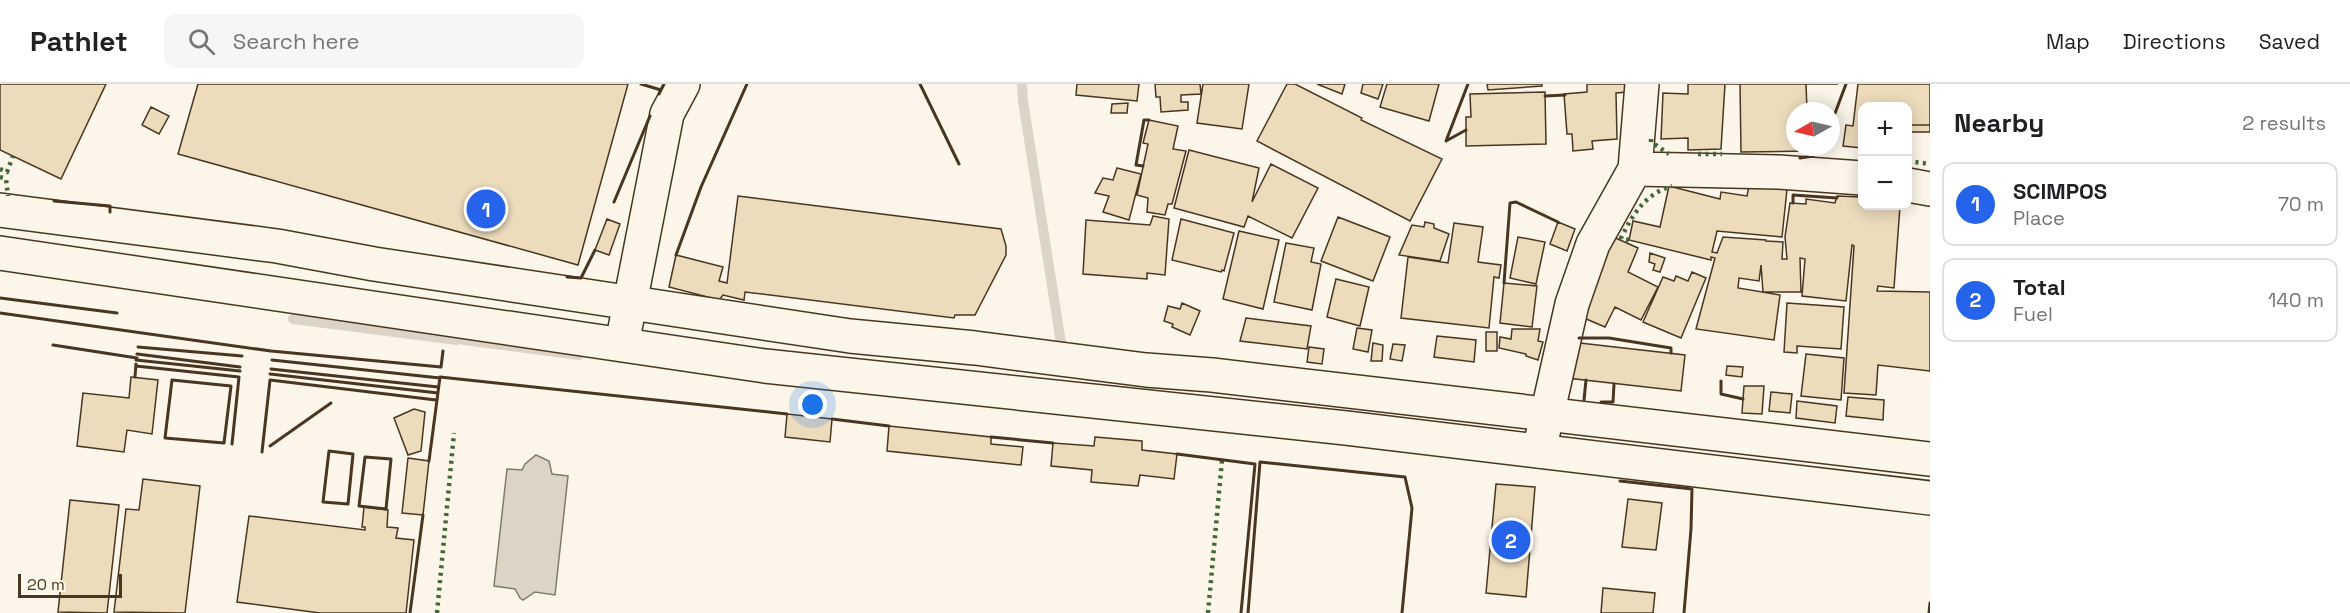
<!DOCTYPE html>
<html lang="en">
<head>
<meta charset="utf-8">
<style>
	:root { --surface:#fff; --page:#f6f6f6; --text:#202124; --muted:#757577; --line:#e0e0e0; --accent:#2563eb }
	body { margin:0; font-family:"Space Grotesk",sans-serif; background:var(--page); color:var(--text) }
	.controls { position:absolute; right:18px; top:18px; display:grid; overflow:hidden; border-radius:12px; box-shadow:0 3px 15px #0003 }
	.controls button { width:54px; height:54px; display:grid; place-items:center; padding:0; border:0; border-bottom:2px solid var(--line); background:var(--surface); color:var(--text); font:30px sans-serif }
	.compass { position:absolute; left:1786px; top:18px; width:54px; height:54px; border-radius:50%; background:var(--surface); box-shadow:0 3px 15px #0003; rotate:262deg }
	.scale { position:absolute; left:18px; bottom:15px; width:104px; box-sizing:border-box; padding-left:6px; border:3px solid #4a3520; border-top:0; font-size:16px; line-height:21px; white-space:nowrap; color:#4a3520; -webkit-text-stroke:4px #fbf6e9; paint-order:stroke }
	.you { position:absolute; left:813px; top:321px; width:21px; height:21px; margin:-15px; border:4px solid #fff; border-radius:50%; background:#1a73e8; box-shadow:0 0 0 9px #1a73e833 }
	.badge { display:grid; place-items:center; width:39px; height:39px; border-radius:50%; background:var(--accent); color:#fff; font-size:20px; font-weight:700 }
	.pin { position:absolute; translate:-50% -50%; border:3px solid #fff; box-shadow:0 2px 6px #0006 }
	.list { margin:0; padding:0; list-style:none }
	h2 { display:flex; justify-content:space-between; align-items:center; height:78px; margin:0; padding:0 24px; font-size:26px }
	h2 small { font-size:20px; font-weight:400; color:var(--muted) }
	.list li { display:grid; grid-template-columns:39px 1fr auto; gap:18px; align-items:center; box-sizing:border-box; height:84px; margin:0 12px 12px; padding:0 12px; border:2px solid var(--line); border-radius:12px }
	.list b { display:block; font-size:22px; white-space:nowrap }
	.list p { margin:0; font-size:20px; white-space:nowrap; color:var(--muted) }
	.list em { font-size:20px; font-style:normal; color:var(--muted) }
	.icon { flex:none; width:33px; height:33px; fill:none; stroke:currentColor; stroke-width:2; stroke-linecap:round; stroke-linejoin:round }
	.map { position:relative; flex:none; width:1930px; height:529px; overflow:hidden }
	header { display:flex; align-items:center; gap:36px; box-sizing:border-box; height:84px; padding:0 30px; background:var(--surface); border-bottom:2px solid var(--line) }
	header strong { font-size:28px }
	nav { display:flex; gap:33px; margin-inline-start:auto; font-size:21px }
	.search { width:420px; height:54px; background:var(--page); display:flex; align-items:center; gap:15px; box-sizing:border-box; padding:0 21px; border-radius:12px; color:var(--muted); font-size:22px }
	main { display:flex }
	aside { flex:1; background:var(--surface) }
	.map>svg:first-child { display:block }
	.water { fill:#dcd4c6; stroke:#887966; stroke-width:1.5 }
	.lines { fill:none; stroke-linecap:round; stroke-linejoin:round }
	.stream { stroke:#dcd4c6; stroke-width:10 }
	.building { fill:#ecdcbc; stroke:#4a3520; stroke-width:1.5 }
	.minor-casing { stroke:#4a3520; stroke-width:36 }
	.major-casing { stroke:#4a3520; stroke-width:36 }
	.minor { stroke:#fbf6e9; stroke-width:33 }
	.major { stroke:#fbf6e9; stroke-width:33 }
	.hedge { stroke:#436837; stroke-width:4.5; stroke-dasharray:3 4.5; stroke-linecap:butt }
	.wall { stroke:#4a3520; stroke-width:3 }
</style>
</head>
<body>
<header>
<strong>Pathlet</strong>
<div class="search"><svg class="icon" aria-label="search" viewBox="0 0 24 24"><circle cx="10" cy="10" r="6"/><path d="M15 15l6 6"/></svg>Search here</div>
<nav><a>Map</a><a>Directions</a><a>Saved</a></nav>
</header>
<main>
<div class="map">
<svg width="1930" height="529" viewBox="0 0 1930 529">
	<rect width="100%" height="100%" fill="#fbf6e9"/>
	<!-- water -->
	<path class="water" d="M 536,371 L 549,377 L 552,390 L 568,392 L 555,511 L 535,508 L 523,516 L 520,514 L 515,505 L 494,502 L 507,385 L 522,386 L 525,380 Z"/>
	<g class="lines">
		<!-- stream -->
		<path class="stream" d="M 1022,0 L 1023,17 L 1061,259 L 1057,267 L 1054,267
			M 293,235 L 457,256
			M 464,256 L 579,271"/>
	</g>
	<!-- building -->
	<path class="building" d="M 0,0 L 106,0 L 61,95 L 0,66 Z
		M 198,0 L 628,0 L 578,181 L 178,70 Z
		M 1077,0 L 1139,0 L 1137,17 L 1076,11 Z
		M 1155,0 L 1200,0 L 1201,10 L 1181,11 L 1181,18 L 1188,18 L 1188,26 L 1161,28 L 1160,13 L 1156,13 Z
		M 1203,0 L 1249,0 L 1242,45 L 1197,39 Z
		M 1287,0 L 1295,0 L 1362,34 L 1361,36 L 1442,75 L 1410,137 L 1257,57 Z
		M 1317,0 L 1345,0 L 1342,10 Z
		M 1363,0 L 1383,0 L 1378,15 L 1361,9 Z
		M 1387,0 L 1439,0 L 1429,37 L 1380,23 Z
		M 1487,0 L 1542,0 L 1542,2 L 1488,6 Z
		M 1587,0 L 1628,0 L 1628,8 L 1616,9 L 1617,55 L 1592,57 L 1593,65 L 1573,67 L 1572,50 L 1567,50 L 1564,10 L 1587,8 Z
		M 1688,0 L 1725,0 L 1721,65 L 1688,66 L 1688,54 L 1661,55 L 1663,9 L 1688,10 Z
		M 1726,0 L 1838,0 L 1806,0 L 1807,27 L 1795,27 L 1795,63 L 1807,63 L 1807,67 L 1741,68 L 1740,0 Z
		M 1858,0 L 1930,0 L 1930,41 L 1908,41 L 1908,22 L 1862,22 L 1862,64 L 1843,62 L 1846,41 L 1853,42 Z
		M 1545,8 L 1546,60 L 1466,62 L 1466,33 L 1471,33 L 1470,10 Z
		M 1128,19 L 1127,29 L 1111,29 L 1112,20 Z
		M 151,23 L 169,32 L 159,50 L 142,41 Z
		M 1149,36 L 1178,42 L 1173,65 L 1186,67 L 1172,120 L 1168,120 L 1165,131 L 1147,128 L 1148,114 L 1137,111 L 1148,60 L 1143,59 Z
		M 1908,41 L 1930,41 L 1930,48 L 1908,48 Z
		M 1189,66 L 1259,84 L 1252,118 L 1271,80 L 1318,104 L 1292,154 L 1248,132 L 1244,143 L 1174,124 Z
		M 1117,84 L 1141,90 L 1129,136 L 1103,128 L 1109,112 L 1095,109 L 1103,94 L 1113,96 Z
		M 1669,102 L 1720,115 L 1721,108 L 1747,112 L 1749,102 L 1787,105 L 1782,153 L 1717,147 L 1712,168 L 1717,169 L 1723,153 L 1766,156 L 1766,157 L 1783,158 L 1782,175 L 1787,175 L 1785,153 L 1790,119 L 1806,120 L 1806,115 L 1835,119 L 1837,112 L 1862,113 L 1862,122 L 1900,122 L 1894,204 L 1878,202 L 1877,207 L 1930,208 L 1930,287 L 1878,281 L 1876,311 L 1844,309 L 1854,162 L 1852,161 L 1846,217 L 1802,212 L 1805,175 L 1800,174 L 1801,208 L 1763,208 L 1761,181 L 1759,197 L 1739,194 L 1738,204 L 1780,211 L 1774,256 L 1696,245 L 1715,174 L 1711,173 L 1711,176 L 1629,156 L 1633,137 L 1660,143 Z
		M 738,112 L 1001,145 L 1006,162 L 1006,171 L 975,231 L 955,231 L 954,234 L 745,208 L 744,216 L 723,211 L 719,216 L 669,203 L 676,171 L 723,183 L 719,197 L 727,199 Z
		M 1153,132 L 1169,135 L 1165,191 L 1147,189 L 1147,195 L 1083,190 L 1086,136 L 1150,141 Z
		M 1338,133 L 1390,153 L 1373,197 L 1321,177 Z
		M 607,135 L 620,140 L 609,171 L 595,166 Z
		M 1181,135 L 1234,149 L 1224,187 L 1222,186 L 1221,188 L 1172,176 Z
		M 1425,138 L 1434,140 L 1434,144 L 1449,150 L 1440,177 L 1399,171 L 1412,141 L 1424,143 Z
		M 1558,138 L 1575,145 L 1567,167 L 1550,160 Z
		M 1454,139 L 1483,143 L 1478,178 L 1501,181 L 1499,194 L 1494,193 L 1489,244 L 1401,234 L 1408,173 L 1448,179 Z
		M 1239,147 L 1279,156 L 1263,225 L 1223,215 Z
		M 1611,152 L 1638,164 L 1628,188 L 1658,203 L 1641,236 L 1615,223 L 1605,243 L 1577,231 Z
		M 1518,153 L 1545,158 L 1536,200 L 1510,194 Z
		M 1286,159 L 1314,164 L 1311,178 L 1321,180 L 1312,226 L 1274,218 Z
		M 1650,169 L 1665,174 L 1660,188 L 1653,186 L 1655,180 L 1649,178 Z
		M 1692,188 L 1706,194 L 1681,254 L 1643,238 L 1663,193 L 1674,197 L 1676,192 L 1688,197 Z
		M 1336,195 L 1369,203 L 1360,242 L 1327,233 Z
		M 1504,199 L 1537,202 L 1532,243 L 1500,239 Z
		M 1182,219 L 1200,227 L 1190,251 L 1172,243 L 1173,240 L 1164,237 L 1168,222 L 1180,225 Z
		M 1787,219 L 1844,223 L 1841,265 L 1797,262 L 1797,269 L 1784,268 Z
		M 1246,234 L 1311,242 L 1307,265 L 1240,257 Z
		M 1357,244 L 1372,246 L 1368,268 L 1353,265 Z
		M 1512,245 L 1540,245 L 1538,257 L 1543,258 L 1538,276 L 1526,272 L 1526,270 L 1499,264 L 1500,253 L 1511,255 Z
		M 1486,248 L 1497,248 L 1497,267 L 1486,267 Z
		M 1437,252 L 1476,256 L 1474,278 L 1434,273 Z
		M 1571,258 L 1685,271 L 1681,307 L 1567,294 Z
		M 1373,259 L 1383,261 L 1382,277 L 1371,277 Z
		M 1393,260 L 1405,261 L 1402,277 L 1390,275 Z
		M 1309,263 L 1324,265 L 1322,280 L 1307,278 Z
		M 1806,270 L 1844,274 L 1841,316 L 1801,312 Z
		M 1727,282 L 1743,283 L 1742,293 L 1726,291 Z
		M 131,293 L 158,296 L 152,350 L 127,346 L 124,368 L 77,362 L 83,309 L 129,314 Z
		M 1744,302 L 1764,302 L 1762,330 L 1742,329 Z
		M 1771,308 L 1792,310 L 1790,329 L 1769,327 Z
		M 1848,313 L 1884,316 L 1883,336 L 1846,332 Z
		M 1797,317 L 1837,322 L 1835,339 L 1796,334 Z
		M 414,325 L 425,328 L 421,367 L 408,371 L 394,334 Z
		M 787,330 L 832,335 L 830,358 L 785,353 Z
		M 889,342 L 991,353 L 991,360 L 1023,363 L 1021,381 L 887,367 Z
		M 1095,353 L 1142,357 L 1142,366 L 1177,370 L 1174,395 L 1140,391 L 1138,402 L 1091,398 L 1092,386 L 1051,382 L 1053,359 L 1094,362 Z
		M 408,374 L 429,377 L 423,431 L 402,429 Z
		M 143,395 L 200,402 L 185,529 L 114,528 L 126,425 L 139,426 Z
		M 1496,400 L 1535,403 L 1526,513 L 1486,509 Z
		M 1628,415 L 1662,419 L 1656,466 L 1622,463 Z
		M 70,416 L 119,421 L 107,529 L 58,528 Z
		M 364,423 L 388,426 L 387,443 L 398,444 L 396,454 L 414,456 L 406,529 L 320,529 L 237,518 L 249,432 L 365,446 L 365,443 L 362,443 Z
		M 1603,504 L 1655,509 L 1653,529 L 1601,529 Z"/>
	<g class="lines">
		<!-- minor casing -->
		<g class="minor-casing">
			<path id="minor" d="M 1635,85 L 1778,88 L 1862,94
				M 1908,101 L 1930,105
				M 622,260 L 667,30 L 683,0
				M 1539,367 L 1572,220 L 1593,160 L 1635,85 L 1642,0"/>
		</g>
		<!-- major casing -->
		<g class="major-casing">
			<path id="major" d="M 0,126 L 277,162 L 374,180 L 850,252 L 975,264 L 1146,286 L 1212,291 L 1930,375
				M 0,169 L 765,282 L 1346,344 L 1930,414"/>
		</g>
		<!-- minor -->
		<use href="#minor" class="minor"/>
		<!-- major -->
		<use href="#major" class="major"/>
		<!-- hedge -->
		<path class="hedge" d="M 1651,55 L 1651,58 L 1669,70
			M 1698,70 L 1722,70
			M 1908,77 L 1930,80
			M 0,85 L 7,88 L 13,72
			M 0,93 L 6,95 L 8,112
			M 1629,156 L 1621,154 C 1633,130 1645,110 1672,102
			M 437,529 L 454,349
			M 1208,529 L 1222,376"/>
		<!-- wall -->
		<path class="wall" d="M 641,0 L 661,6
			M 920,0 L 959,80
			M 659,10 L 664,0
			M 1545,12 L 1565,11
			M 1831,40 L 1846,0
			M 1466,46 L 1446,57 L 1468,0
			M 1800,74 L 1813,72 L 1822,63
			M 1143,82 L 1136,81 L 1144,36 L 1149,36
			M 54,117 L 110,122 L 110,128
			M 614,118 L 650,32
			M 1793,119 L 1793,111 L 1837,114
			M 676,171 L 701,103 L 747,0
			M 567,193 L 581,194 L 595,166
			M 1504,199 L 1510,119 L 1516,118 L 1558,138
			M 0,214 L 117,229
			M 0,229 L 271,267 L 441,283 L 443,267
			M 1579,254 L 1609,254 L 1671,264 L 1671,269
			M 53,261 L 137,274
			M 138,263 L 242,272
			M 137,270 L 240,283
			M 136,276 L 240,287
			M 272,276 L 440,294
			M 136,282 L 239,293 L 232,360
			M 271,285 L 438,303
			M 270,290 L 438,309
			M 135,293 L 136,280
			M 172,296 L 231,302 L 224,359 L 165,354 Z
			M 1721,297 L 1721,310 L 1743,315
			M 1584,316 L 1586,296
			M 1601,318 L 1613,318 L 1614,300
			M 832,335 L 889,342
			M 991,353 L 1053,359
			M 270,362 L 331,319
			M 329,367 L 353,370 L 348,420 L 323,418 Z
			M 262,368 L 270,296 L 436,316
			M 1177,370 L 1255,380 L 1241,529
			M 365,373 L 391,375 L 386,425 L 359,422 Z
			M 429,377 L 440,293 L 787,330
			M 1620,397 L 1692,405 L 1691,445 L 1684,529
			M 410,529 L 423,431
			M 1248,529 L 1260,378 L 1405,393 L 1412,424 L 1402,529
			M 1929,529 L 1930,519"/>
	</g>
</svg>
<div class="controls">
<button>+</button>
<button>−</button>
</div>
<svg class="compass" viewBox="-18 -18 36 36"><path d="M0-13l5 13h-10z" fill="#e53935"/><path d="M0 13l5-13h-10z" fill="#757577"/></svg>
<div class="scale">20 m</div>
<div class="you"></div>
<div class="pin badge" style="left:486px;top:125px">1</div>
<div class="pin badge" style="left:1511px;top:456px">2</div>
</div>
<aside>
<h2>Nearby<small>2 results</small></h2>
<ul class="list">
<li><span class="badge">1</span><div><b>SCIMPOS</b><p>Place</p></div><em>70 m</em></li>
<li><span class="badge">2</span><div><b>Total</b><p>Fuel</p></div><em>140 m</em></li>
</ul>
</aside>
</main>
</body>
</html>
